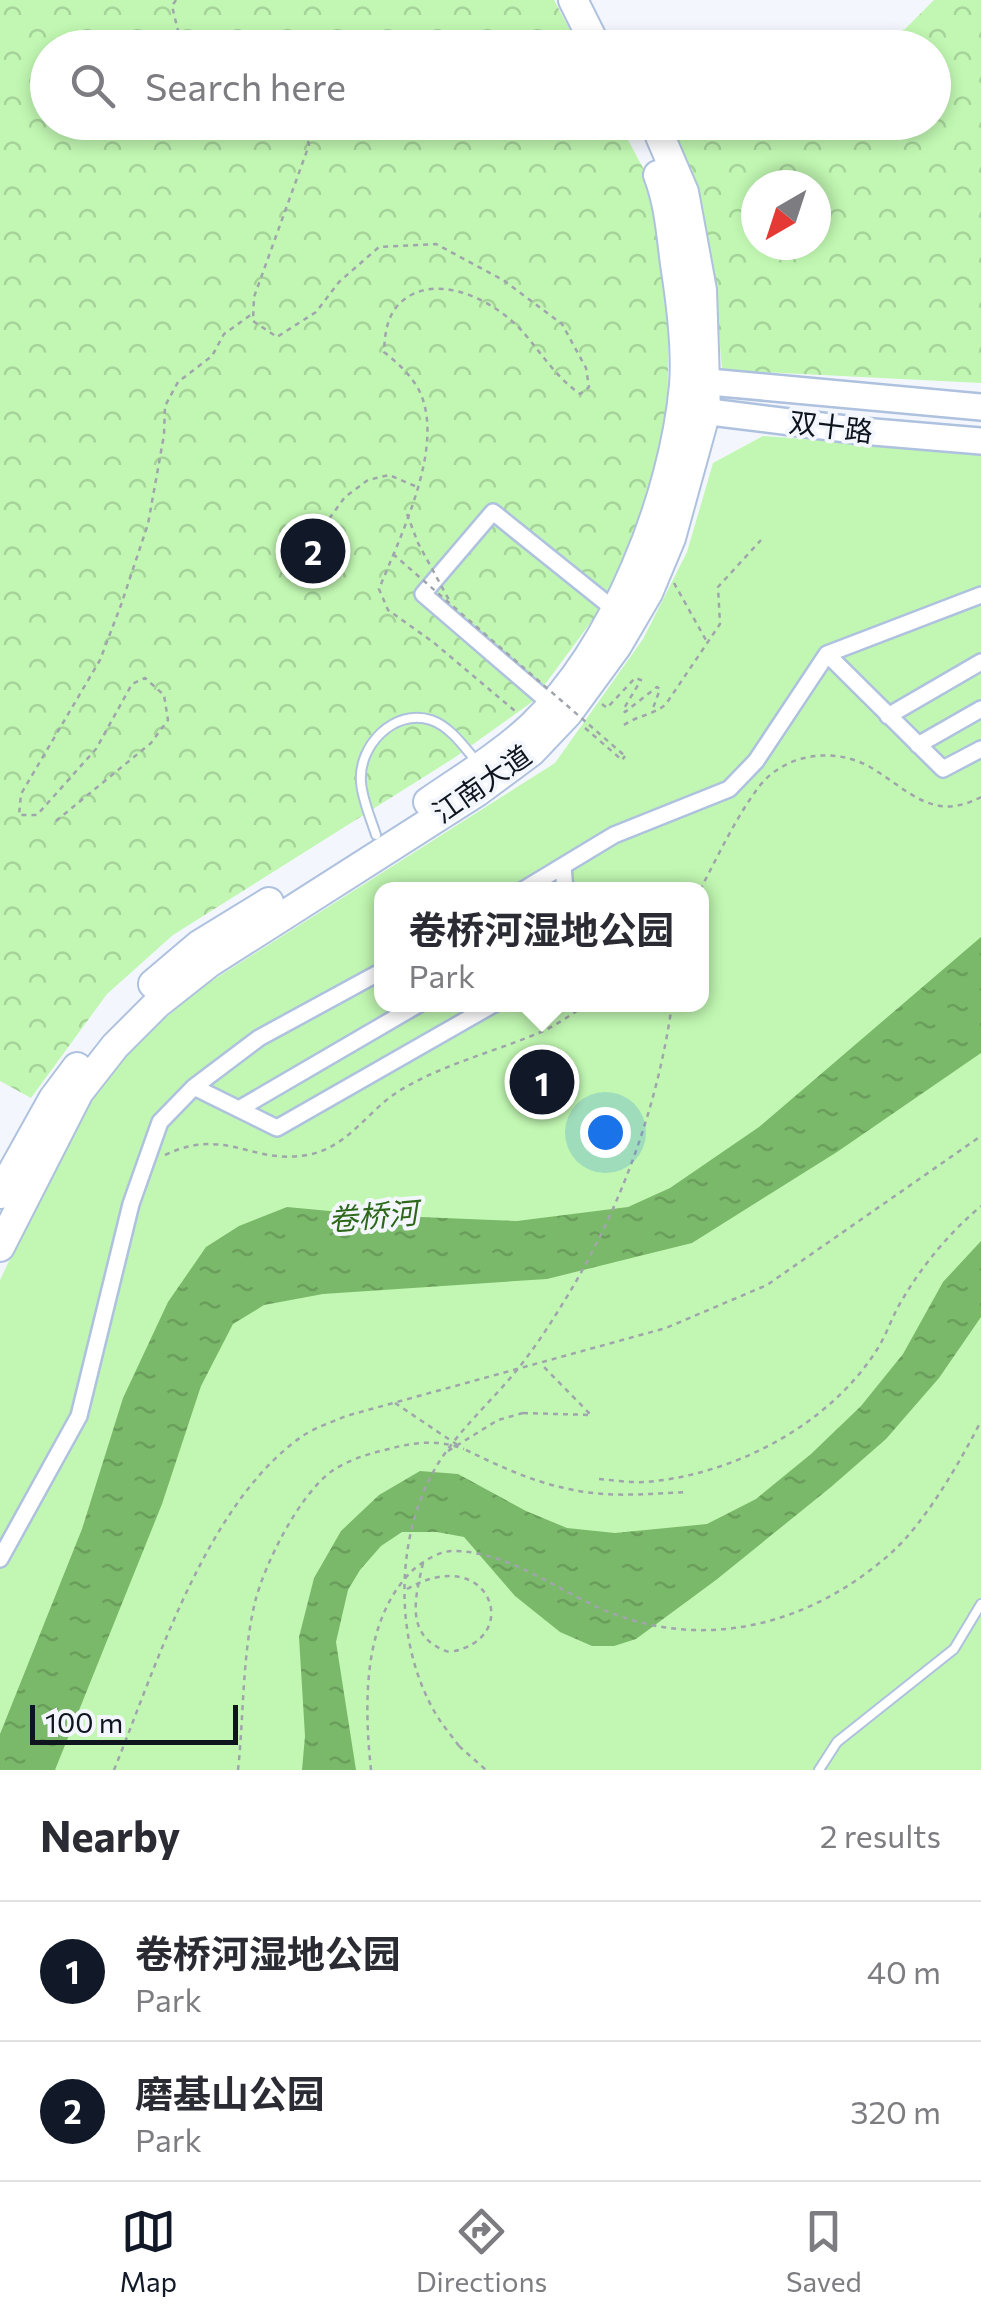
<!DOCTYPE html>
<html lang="en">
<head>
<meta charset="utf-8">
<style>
	:root { --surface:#fff; --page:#f7f7f7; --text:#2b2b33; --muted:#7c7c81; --line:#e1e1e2; --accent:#111827 }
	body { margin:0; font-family:Commissioner,"Noto Sans SC",sans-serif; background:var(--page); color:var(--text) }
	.compass { position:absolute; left:741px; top:170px; width:90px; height:90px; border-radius:50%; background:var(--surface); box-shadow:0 5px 15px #0003; rotate:219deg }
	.scale { position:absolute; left:30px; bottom:25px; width:208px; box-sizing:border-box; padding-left:10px; border:5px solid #0f151f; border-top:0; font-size:28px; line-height:35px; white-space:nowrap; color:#0f151f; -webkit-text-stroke:8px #f3f7fd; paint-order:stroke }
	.you { position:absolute; left:605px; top:1132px; width:35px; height:35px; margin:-25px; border:8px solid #fff; border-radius:50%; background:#1a73e8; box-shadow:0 0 0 15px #1a73e833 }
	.badge { display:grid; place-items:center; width:65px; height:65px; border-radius:50%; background:var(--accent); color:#fff; font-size:32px; font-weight:700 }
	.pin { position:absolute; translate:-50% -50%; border:5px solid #fff; box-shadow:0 2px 10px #0006 }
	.popup { position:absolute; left:374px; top:882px; width:335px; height:130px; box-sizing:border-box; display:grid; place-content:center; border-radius:20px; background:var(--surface); filter:drop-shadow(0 2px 8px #0005); font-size:32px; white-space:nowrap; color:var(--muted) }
	.popup b { font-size:38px; color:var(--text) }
	.popup::after { content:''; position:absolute; left:50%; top:100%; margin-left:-20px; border:20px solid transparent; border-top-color:var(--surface) }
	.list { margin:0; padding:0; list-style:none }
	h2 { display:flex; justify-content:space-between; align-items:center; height:130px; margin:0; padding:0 40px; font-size:42px }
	h2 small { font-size:32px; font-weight:400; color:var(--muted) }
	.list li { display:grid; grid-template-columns:65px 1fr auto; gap:30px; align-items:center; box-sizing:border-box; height:140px; padding:0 40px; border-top:2px solid var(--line) }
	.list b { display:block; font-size:38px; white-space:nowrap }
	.list p { margin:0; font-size:32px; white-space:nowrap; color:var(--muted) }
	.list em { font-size:32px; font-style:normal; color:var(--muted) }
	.icon { flex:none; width:55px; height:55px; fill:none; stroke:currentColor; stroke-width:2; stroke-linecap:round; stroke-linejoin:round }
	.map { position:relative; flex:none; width:981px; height:1770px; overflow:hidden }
	.search { position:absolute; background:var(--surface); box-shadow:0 5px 15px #0003; left:30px; right:30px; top:30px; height:110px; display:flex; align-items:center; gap:25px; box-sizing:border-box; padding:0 35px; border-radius:55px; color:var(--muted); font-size:38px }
	.sheet { height:410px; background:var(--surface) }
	nav { display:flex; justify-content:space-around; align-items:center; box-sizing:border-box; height:140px; border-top:2px solid var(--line); background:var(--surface); font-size:28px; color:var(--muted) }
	nav a { display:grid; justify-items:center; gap:5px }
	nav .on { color:var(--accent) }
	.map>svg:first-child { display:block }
	.green { fill:#c1f7b2; fill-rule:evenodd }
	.forest { fill:url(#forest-crowns); fill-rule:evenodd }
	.water { fill:url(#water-ripples) }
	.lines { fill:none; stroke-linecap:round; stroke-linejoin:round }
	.lane-casing { stroke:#aec1de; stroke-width:12 }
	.street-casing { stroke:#aec1de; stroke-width:20 }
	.primary-casing { stroke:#aec1de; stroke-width:30 }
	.highway-casing { stroke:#aec1de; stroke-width:32 }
	.path { stroke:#a0a5ac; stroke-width:2.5; stroke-dasharray:5 5; stroke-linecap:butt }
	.lane { stroke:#fff; stroke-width:8 }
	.street { stroke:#fff; stroke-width:15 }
	.primary { stroke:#fff; stroke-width:25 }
	.highway { stroke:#fff; stroke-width:28 }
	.path-bridge { stroke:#a0a5ac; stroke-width:2.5; stroke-dasharray:5 5; stroke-linecap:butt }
	.labels { text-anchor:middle; stroke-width:8; stroke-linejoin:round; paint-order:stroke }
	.street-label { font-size:28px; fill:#0f151f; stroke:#f3f7fd }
	.water-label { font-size:30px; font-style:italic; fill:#2d6719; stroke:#f3f7fd }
</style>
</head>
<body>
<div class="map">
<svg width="981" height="1770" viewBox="0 0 981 1770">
	<defs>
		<pattern id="forest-crowns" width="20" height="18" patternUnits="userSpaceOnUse" patternTransform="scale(2.5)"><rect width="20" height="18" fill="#c1f7b2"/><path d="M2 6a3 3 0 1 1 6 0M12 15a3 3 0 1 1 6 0" fill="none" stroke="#a5d399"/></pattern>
		<pattern id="water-ripples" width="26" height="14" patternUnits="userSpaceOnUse" patternTransform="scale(2.5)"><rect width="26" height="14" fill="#7bb96a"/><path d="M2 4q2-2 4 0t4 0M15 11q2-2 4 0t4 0" fill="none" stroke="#699e5b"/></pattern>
	</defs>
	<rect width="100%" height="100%" fill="#f3f7fd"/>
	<!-- green -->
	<path class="green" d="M 763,436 L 981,451 L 981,1770 L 0,1770 L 0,1280 L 80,1113 L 127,1050 L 205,985 L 555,763 L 643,639 L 687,552 L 713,463 ZM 382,890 L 702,890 L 702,1004 L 382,1004 Z"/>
	<!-- forest -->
	<path class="forest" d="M 0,0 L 554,0 L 579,47 L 48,48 L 48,122 L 619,123 L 650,181 L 669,317 L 667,421 L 653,483 L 639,524 L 597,614 L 532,702 L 454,758 L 173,935 L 107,994 L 31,1098 L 0,1081 Z
		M 934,0 L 981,0 L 981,383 L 722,370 L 714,271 L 696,181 L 669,123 L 934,122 L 934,48 L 850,47 L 905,29 ZM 756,185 L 816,185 L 816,245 L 756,245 Z"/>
	<!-- water -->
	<path class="water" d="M 981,937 L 981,1053 L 837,1152 L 692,1243 L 547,1279 L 323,1294 L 264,1305 L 233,1324 L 201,1386 L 162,1504 L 55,1770 L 0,1770 L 0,1734 L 82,1529 L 123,1398 L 168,1302 L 206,1247 L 239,1226 L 287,1207 L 372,1215 L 517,1221 L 628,1207 L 670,1188 L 759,1127 Z
		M 981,1241 L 981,1317 L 939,1378 L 886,1439 L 831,1487 L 716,1580 L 636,1639 L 614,1646 L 592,1646 L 560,1632 L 515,1596 L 464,1537 L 437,1532 L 402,1532 L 381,1546 L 360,1570 L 348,1590 L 336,1642 L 356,1770 L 302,1770 L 305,1736 L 299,1637 L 314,1578 L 341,1531 L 379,1495 L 420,1471 L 458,1474 L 526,1511 L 567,1528 L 615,1533 L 707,1524 L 756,1499 L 811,1454 L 861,1406 L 903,1354 L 943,1282 Z"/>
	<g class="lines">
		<!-- lane casing -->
		<g class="lane-casing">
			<path id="lane" d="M 376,835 C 371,819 362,799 361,782 C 358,746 394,708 431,720 C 451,727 464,747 477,762
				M 819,1770 L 837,1742 L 954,1649 L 981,1604"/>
		</g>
		<!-- street casing -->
		<g class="street-casing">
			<path id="street" d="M 827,654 L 943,769 L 981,749
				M 551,704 L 423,594 L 493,512 L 615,610
				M 888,716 L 981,662
				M 918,745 L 981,709
				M 563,866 L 565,890
				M 523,890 L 614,835 L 729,789 L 756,761 L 827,654 L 981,595
				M 194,1087 L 277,1128 L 494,1004
				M 239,1109 L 419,1004
				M 0,1559 L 79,1416 L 131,1204 L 160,1122 L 194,1087 L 259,1038 L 382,971"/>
		</g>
		<!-- primary casing -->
		<g class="primary-casing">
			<path id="primary" d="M 687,380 L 981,407
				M 686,409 L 862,431 L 981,441"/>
		</g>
		<!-- highway casing -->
		<g class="highway-casing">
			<path id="highway" d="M 573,0 L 597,48
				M 428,802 C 463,778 501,755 532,726 C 615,647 674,497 684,385 C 687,346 681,302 675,264 C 671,233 669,203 658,175
				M 153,984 L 199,945 L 269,902
				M 0,1194 L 53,1099 L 77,1067
				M 0,1247 L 79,1092 L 115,1046 L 157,1004 L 209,963 L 477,792 L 531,752 L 568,713 L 617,646 L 648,593 L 671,538 L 706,411 L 702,290 L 684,192 L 654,122"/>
		</g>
		<!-- path -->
		<path class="path" d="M 176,0 L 172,6 L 181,43 L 187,48
			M 302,122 L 309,145 L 254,297 L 253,321 L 277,337 L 316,312 L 339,282 L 379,247 L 436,244 L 503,280 L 562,324 L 586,368 L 589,387 L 580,394 C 556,377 542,354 523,332 C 498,304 449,277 413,294 C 389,306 385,327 384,352 C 399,364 417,380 423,400 C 441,455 400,537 379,589 L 388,610 L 433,642 L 515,711
			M 315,566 L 326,523 L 345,497 L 368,480 L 389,475 L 415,486
			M 674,583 L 707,642
			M 602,704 L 607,708 L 635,678 L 641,680 L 623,710 L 625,712 L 657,687 L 660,689 L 652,711
			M 624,725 C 638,715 654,715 666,704 L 720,624 L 718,587 L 761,540
			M 585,728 L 622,760 L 625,756
			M 56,821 L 151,743 L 168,720 L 164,695 L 145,678 L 132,684 L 96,749 L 37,815 L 19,815 L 21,794 L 100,660 L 121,605 L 148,524 L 164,435 L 165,406 L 178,382 L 212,356 L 224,334 L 252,314
			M 700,890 C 718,856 735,819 758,788 C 783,754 833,746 870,767 C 908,789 932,823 981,797
			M 165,1155 C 226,1126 251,1165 307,1155 C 348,1148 367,1111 399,1091 C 443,1064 494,1052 541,1032 C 557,1025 572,1014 587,1004
			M 395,1403 L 459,1446
			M 523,1413 L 591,1415 L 541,1364
			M 466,1450 C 499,1466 533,1482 569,1489 C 607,1498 647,1494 686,1492
			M 599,1479 C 614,1480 630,1483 645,1482 C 734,1475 830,1425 878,1348 C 886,1335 891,1320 898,1307 C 920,1268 947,1235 981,1206
			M 423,1563 C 415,1599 404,1637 449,1652
			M 459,1746 L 486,1770
			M 114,1770 C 157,1664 207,1501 304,1435 C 317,1427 332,1422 346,1416 L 666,1328 L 767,1285 L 981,1136
			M 238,1770 C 244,1714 242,1657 255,1602 C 265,1563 299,1495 332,1471 C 347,1461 364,1455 381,1451 C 410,1443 435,1438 464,1449
			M 371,1770 C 364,1704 362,1618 414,1569 C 425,1560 441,1550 455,1551 C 511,1552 559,1592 609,1612 C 708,1652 813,1623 891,1553 C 925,1523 960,1462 981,1421"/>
		<!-- lane -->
		<use href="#lane" class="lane"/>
		<!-- street -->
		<use href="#street" class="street"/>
		<!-- primary -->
		<use href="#primary" class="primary"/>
		<!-- highway -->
		<use href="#highway" class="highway"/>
		<!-- path-bridge -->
		<path class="path-bridge" d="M 407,514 L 418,543 L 449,600
			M 393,554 L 625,756
			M 448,1451 L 498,1420 L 523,1413
			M 407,1589 C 491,1541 525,1641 449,1652
			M 459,1746 C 450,1734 440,1722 433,1709 C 392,1635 395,1526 443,1456 C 463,1427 489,1403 512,1376 C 533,1351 551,1323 568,1295 C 621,1207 658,1106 672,1004"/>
	</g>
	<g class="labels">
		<!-- street labels -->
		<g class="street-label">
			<text transform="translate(831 427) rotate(7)" y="10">双十路</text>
			<text transform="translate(482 784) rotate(-35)" y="10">江南大道</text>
		</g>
		<!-- water labels -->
		<g class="water-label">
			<text transform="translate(373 1217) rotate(-5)" y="10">卷桥河</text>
		</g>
	</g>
</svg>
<svg class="compass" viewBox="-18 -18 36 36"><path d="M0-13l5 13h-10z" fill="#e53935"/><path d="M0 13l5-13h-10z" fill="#7c7c81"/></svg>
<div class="scale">100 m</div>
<div class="you"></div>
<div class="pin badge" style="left:542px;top:1082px">1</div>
<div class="popup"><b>卷桥河湿地公园</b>Park</div>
<div class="pin badge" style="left:313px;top:551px">2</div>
<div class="search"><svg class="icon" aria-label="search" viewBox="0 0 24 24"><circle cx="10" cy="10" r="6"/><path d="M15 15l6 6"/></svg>Search here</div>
</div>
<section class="sheet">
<h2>Nearby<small>2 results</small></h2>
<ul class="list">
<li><span class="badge">1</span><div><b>卷桥河湿地公园</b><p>Park</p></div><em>40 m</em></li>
<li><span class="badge">2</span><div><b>磨基山公园</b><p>Park</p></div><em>320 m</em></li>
</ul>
</section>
<nav>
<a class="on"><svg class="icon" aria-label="map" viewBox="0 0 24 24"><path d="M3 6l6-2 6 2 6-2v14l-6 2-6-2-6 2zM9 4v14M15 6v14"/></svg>Map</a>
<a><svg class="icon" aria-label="directions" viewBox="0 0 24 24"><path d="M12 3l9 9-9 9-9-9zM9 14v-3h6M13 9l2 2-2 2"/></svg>Directions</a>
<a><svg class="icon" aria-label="saved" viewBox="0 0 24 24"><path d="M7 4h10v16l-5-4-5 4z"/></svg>Saved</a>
</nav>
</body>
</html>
